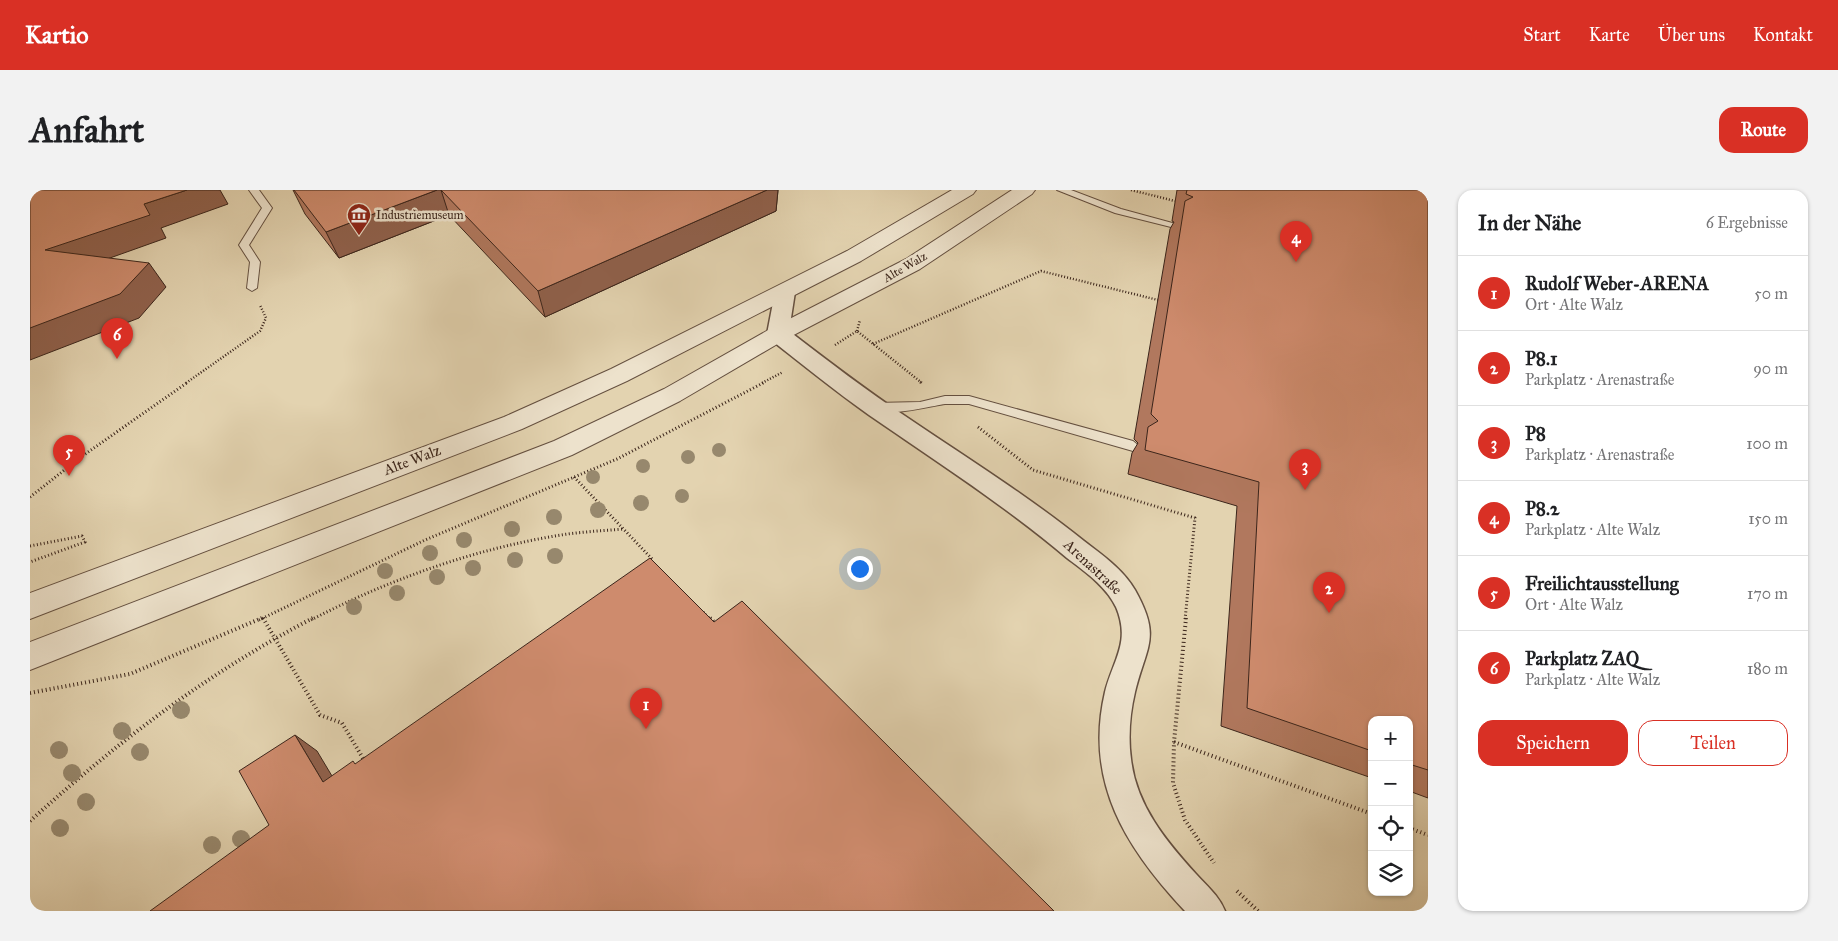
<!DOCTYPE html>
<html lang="de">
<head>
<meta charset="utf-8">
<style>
	:root { --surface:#fff; --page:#f2f2f2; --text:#202124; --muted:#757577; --line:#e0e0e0; --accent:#d93025 }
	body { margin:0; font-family:"IM FELL Great Primer",serif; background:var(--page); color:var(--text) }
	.controls { position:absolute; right:15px; bottom:15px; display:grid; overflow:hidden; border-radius:10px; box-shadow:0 1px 4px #0004 }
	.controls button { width:45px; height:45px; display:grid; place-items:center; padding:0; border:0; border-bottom:1px solid var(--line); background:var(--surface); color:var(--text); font:25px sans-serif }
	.you { position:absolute; left:829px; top:378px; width:18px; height:18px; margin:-12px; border:4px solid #fff; border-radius:50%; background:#1a73e8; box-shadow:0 0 0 8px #1a73e833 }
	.badge { display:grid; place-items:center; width:32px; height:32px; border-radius:50%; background:var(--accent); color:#fff; font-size:16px; font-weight:700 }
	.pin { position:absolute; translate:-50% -41px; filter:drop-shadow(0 1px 2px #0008) }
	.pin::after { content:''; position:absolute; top:26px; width:18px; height:15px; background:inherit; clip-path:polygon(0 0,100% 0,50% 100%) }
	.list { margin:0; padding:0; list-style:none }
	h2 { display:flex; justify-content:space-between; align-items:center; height:65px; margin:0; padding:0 20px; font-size:21px }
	h2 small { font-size:16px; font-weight:400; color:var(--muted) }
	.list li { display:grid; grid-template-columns:32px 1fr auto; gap:15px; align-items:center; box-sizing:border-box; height:75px; padding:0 20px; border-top:1px solid var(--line) }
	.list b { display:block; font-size:19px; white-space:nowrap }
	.list p { margin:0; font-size:16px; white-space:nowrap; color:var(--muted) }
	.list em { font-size:16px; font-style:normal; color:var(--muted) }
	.actions { display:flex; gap:10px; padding:15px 20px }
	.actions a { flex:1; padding:11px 0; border:1px solid var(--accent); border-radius:15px; text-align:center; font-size:18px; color:var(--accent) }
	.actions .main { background:var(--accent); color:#fff }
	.icon { flex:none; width:28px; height:28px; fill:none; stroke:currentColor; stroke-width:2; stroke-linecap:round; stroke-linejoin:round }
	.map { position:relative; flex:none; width:1398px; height:721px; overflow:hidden; border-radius:15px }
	header { display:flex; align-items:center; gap:30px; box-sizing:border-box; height:70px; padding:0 25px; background:var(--accent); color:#fff }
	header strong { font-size:24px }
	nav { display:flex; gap:28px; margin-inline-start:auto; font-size:18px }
	.intro { display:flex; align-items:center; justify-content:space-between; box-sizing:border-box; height:120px; padding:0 30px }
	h1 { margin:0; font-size:35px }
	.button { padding:12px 22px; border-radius:15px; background:var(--accent); color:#fff; font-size:18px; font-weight:700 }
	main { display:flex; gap:30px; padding:0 30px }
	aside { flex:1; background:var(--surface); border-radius:15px; box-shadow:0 1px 4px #0004 }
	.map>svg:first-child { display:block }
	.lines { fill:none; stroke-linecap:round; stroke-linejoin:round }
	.service-casing { stroke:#655040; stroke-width:2 }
	.minor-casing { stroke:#655040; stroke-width:3 }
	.tertiary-casing { stroke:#655040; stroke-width:2 }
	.path-far2 { stroke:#3b251b; stroke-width:2.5; stroke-dasharray:1 2; stroke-linecap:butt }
	.path-far1 { stroke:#3b251b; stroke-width:3; stroke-dasharray:1 2.5; stroke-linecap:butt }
	.path { stroke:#3b251b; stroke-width:4; stroke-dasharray:1 3; stroke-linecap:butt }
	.service { fill:#ede2cc; fill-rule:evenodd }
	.minor { fill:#ede2cc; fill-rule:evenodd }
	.tertiary { fill:#ede2cc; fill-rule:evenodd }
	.tree { fill:#97886d }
	.wall { fill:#b1785e; stroke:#3b251b }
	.shaded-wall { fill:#90614c; stroke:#3b251b }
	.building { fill:#ce8b6d; stroke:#3b251b }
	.labels { text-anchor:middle; stroke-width:5; stroke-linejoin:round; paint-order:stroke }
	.far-poi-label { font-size:12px; fill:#3b251b; stroke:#ede2cc; text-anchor:start }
	.far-street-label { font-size:12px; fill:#3b251b; stroke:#ede2cc }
	.street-label { font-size:15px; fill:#3b251b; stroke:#ede2cc }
</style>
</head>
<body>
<header>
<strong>Kartio</strong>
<nav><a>Start</a><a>Karte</a><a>Über uns</a><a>Kontakt</a></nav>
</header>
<div class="intro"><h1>Anfahrt</h1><a class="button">Route</a></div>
<main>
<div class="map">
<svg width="1398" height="721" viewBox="0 0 1398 721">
	<rect width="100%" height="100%" fill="#e3d3b0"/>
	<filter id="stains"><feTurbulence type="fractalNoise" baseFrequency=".004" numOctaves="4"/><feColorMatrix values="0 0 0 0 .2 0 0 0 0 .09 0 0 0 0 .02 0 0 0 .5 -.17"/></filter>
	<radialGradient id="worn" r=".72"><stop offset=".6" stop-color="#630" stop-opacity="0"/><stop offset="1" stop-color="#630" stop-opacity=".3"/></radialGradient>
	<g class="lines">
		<!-- service casing -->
		<g class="service-casing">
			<path id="service" d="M 219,0 L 229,0 L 242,18 L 219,55 L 230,72 L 227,98 L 222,101 L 217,98 L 220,72 L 209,55 L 232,18 Z
				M 1027,0 L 1041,0 L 1091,19 L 1146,34 L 1141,37 L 1085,23 Z
				M 915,206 L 939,206 L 1103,251 L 1109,256 L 1103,261 L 939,214 C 931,214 923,214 915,214 C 901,216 847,230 839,217 L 845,213 L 890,212 Z"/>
		</g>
		<!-- minor casing -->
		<g class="minor-casing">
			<path id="minor" d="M 755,95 L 762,97 L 765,102 L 759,141 C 798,171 837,201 878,228 C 937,268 998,306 1054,351 C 1072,365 1093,379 1105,400 C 1132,448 1116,456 1105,502 C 1100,523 1098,547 1101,569 C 1106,615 1136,651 1166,684 C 1177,696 1189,706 1195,721 L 1155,721 C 1096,658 1054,592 1075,502 C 1083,470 1101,452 1086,417 C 1076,396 1054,381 1037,368 C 974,315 906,271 839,225 C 805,201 773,175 740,149 L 737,144 L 745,102 L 748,97 Z"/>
		</g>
		<!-- tertiary casing -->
		<g class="tertiary-casing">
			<path id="tertiary" d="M 922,0 L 946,0 L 943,4 L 831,71 L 597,191 L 492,239 L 0,429 L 0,403 L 474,227 L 581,179 L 817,61 Z
				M 982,0 L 1005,0 L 1002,4 L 890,79 L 756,149 L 650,211 L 542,265 L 0,480 L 0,452 L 524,251 L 634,199 L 740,139 L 876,69 Z"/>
		</g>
		<!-- path-far2 -->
		<path class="path-far2" d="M 1101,0 L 1145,11
			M 827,141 L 830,130
			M 843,154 L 1011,81 L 1128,110
			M 805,155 L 827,141 L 892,193
			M 156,193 L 230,141 L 236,128 L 230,115
			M 732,193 L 753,182"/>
		<!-- path-far1 -->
		<path class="path-far1" d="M 890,192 L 892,193
			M 948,237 L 1003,280 L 1165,328 L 1155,430
			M 544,287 L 622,369
			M 0,307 L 51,267 L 158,192
			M 0,356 L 52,346 L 55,352 L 0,372
			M 673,422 L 681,430
			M 233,428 L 234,430
			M 229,430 L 395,350 L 587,269 L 735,192
			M 281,430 C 356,391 441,360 525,346 C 547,342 570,341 593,339"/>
		<!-- path -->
		<path class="path" d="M 233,428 L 290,525 L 312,533 L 334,570
			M 680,428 L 687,435
			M 1156,428 L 1144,552 L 1143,593 L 1155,630 L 1184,673
			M 0,503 L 100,484 L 232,428
			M 1144,552 L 1342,624
			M 0,631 C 90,550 176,484 283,428
			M 1379,638 L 1398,645
			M 1207,701 L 1228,721"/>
		<!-- service -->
		<use href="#service" class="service"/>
		<!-- minor -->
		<use href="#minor" class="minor"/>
		<!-- tertiary -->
		<use href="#tertiary" class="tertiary"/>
	</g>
	<!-- trees -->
	<g class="tree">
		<circle cx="689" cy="260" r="7"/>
		<circle cx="658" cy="267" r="7"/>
		<circle cx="613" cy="276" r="7"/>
		<circle cx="563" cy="287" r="7"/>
		<circle cx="652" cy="306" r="7"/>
		<circle cx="611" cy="313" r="8"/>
		<circle cx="568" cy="320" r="8"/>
		<circle cx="524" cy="327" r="8"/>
		<circle cx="482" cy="339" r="8"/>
		<circle cx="434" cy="350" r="8"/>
		<circle cx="400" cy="363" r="8"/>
		<circle cx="525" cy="366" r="8"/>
		<circle cx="485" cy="370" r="8"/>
		<circle cx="443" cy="378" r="8"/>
		<circle cx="355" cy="381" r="8"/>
		<circle cx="407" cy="387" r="8"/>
		<circle cx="367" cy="403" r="8"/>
		<circle cx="324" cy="417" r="8"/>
		<circle cx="151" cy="520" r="9"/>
		<circle cx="92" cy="541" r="9"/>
		<circle cx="29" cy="560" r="9"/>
		<circle cx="110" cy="562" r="9"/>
		<circle cx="42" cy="583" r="9"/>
		<circle cx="56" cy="612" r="9"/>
		<circle cx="30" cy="638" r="9"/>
		<circle cx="211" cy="649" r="9"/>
		<circle cx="182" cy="655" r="9"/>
	</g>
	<!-- wall -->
	<path class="wall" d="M 263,0 L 748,0 L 746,21 L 515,127 L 419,25 L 309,68 L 275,24 Z
		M 1147,0 L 1398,0 L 1398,608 L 1379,601 L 1379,530 L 1342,530 L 1342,588 L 1191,536 L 1207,316 L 1098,284 L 1102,263 L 1108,253 L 1104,249 L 1140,39 L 1144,32 L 1142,31 Z"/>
	<!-- shaded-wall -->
	<path class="shaded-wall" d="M 157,0 L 190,0 L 198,14 L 131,38 L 136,48 L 35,84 L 15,60 L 114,14 Z
		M 407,0 L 411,0 L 419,25 L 309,68 L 296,42 Z
		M 737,0 L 748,0 L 746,21 L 515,127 L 508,101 Z
		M 119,73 L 136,97 L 109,128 L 0,170 L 0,138 Z
		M 265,545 L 287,561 L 314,606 L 293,592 Z"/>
	<!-- building -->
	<path class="building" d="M 0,0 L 157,0 L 114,14 L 120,25 L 15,60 L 119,73 L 90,104 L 0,138 Z
		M 264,0 L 407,0 L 296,42 Z
		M 411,0 L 737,0 L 508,101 Z
		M 1157,0 L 1398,0 L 1398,580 L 1379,574 L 1379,530 L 1342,530 L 1342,561 L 1217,518 L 1229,292 L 1115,260 L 1118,237 L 1128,231 L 1121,224 L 1155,11 L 1163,7 L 1156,4 Z
		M 620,368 L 684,432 L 712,411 L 1024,721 L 120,721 L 239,635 L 209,581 L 265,545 L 293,592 L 323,571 L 325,574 Z"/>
	<!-- icons -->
	<defs>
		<g id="museum-pin" transform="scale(1.25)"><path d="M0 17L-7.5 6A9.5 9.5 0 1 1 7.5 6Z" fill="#8f2418" stroke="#ede2cc"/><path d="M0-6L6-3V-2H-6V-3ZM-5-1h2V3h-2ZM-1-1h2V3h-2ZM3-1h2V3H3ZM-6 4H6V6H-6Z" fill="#fff"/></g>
	</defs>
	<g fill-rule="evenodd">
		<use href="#museum-pin" x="329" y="25"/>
	</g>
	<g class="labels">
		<!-- far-poi labels -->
		<g class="far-poi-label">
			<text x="346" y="29">Industriemuseum</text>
		</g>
		<!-- far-street labels -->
		<g class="far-street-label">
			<text transform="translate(875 77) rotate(-30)" y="4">Alte Walz</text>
		</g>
		<!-- street labels -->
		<g class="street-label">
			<text transform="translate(382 270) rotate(-21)" y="5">Alte Walz</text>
			<text transform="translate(1063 377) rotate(43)" y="5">Arenastraße</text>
		</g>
	</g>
	<rect width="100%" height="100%" filter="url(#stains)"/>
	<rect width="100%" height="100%" fill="url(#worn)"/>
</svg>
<div class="controls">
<button>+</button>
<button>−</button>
<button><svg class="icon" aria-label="locate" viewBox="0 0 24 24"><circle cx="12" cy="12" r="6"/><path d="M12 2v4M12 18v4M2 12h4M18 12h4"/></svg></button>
<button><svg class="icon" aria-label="layers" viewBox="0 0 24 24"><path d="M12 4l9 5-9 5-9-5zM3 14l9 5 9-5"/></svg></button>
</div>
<div class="you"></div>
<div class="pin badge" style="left:616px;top:539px">1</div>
<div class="pin badge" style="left:1299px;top:423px">2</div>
<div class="pin badge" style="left:1275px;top:300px">3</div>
<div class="pin badge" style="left:1266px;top:72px">4</div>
<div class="pin badge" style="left:39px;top:286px">5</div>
<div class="pin badge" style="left:87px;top:169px">6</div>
</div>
<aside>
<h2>In der Nähe<small>6 Ergebnisse</small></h2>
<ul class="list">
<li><span class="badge">1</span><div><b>Rudolf Weber-ARENA</b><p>Ort · Alte Walz</p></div><em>50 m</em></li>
<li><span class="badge">2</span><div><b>P8.1</b><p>Parkplatz · Arenastraße</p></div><em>90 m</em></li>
<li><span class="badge">3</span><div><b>P8</b><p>Parkplatz · Arenastraße</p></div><em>100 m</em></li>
<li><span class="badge">4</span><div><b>P8.2</b><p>Parkplatz · Alte Walz</p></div><em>150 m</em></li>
<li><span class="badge">5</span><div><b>Freilichtausstellung</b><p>Ort · Alte Walz</p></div><em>170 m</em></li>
<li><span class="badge">6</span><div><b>Parkplatz ZAQ</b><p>Parkplatz · Alte Walz</p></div><em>180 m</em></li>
</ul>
<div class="actions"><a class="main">Speichern</a><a>Teilen</a></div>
</aside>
</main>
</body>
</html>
